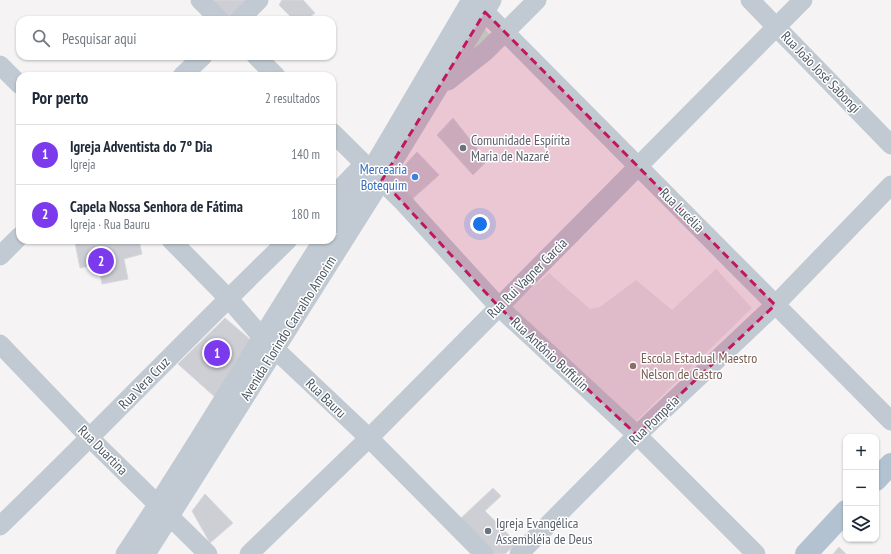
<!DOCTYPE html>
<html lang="pt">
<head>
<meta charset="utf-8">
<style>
	:root { --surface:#fff; --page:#f2f2f3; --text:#1f2937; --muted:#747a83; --line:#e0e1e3; --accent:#7c3aed }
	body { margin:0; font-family:"PT Sans Narrow",sans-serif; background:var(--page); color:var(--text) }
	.controls { position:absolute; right:12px; bottom:12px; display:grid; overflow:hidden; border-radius:8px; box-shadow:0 1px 3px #0004 }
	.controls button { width:36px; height:36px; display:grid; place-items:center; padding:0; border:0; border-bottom:1px solid var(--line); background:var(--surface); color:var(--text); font:20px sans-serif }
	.you { position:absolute; left:480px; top:224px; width:14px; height:14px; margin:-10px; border:3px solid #fff; border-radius:50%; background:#1a73e8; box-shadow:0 0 0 6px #1a73e833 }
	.badge { display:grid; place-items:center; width:26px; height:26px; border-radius:50%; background:var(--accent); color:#fff; font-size:13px; font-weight:700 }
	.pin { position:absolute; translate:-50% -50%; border:2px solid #fff; box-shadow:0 1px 4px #0006 }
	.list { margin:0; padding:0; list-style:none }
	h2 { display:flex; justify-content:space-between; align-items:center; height:52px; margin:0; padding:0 16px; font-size:17px }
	h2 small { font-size:13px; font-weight:400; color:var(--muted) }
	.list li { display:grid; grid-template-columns:26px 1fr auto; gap:12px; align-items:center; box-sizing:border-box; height:60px; padding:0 16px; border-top:1px solid var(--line) }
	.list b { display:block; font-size:15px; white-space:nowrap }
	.list p { margin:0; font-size:13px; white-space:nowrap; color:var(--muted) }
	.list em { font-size:13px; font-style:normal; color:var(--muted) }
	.icon { flex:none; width:22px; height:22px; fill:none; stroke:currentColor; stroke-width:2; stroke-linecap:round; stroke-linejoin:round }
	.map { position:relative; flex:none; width:891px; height:554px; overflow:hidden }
	.search { position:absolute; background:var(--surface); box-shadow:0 1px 3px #0004; left:16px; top:16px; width:320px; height:44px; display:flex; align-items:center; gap:10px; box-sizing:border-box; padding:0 14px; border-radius:12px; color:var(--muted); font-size:15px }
	.panel { position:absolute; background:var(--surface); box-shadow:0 1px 3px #0004; left:16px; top:72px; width:320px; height:172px; border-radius:12px }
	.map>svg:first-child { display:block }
	.education { fill:#e6e4e5 }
	.green { fill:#c3f1d5 }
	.building { fill:#cdcfd5; stroke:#d7d9de }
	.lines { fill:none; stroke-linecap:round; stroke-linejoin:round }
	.minor { stroke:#c1cad2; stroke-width:19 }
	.major { stroke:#b3c2d1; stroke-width:22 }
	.marked { fill:#c2185b; fill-opacity:0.2; stroke:#c2185b; stroke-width:3; stroke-dasharray:8 5; stroke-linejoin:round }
	.worship-dot { fill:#6b7280; stroke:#fff; stroke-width:1.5 }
	.shop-dot { fill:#3f7fe0; stroke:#fff; stroke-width:1.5 }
	.education-dot { fill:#8d6e63; stroke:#fff; stroke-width:1.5 }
	.labels { text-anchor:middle; stroke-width:3; stroke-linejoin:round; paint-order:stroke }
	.street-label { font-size:14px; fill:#4a5661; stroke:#fff }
	.worship-label { font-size:14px; fill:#5b616d; stroke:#fff; text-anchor:start }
	.shop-label { font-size:14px; fill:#366cbe; stroke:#fff; text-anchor:end }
	.education-label { font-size:14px; fill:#785e54; stroke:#fff; text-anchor:start }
</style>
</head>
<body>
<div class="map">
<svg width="891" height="554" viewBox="0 0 891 554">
	<rect width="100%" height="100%" fill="#f5f3f3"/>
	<!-- education -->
	<path class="education" d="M 716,269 L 752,308 L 634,423 L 510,308 L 549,273 L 590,309 L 600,307 L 636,280 L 672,310 Z"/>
	<!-- green -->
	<path class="green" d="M 484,28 L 495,41 L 464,53 Z"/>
	<!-- building -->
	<path class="building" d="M 213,0 L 250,0 L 231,20 Z
		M 282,0 L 303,0 L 315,13 L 306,20 L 294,20 L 279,5 Z
		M 453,118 L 487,161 L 473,175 L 437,135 Z
		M 417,152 L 439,175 L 410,201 L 391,180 Z
		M 89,240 L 139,240 L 142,254 L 124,259 L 128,279 L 102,284 L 98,264 L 80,268 L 75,243 Z
		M 225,318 L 252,341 L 215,397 L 178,364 Z
		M 493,488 L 501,496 L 485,511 L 517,543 L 505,554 L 491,554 L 460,519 Z
		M 205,494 L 233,523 L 210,543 L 192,511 Z
		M 839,547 L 846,554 L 833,554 Z"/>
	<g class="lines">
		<!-- minor -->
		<path class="minor" d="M 200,0 L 220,20
			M 473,0 L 891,421
			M 750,0 L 891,145
			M 239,20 L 259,0
			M 256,56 L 276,76
			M 0,65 L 20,85
			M 182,76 L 203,56
			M 448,81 L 486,51 L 537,0
			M 332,132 L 404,203 L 499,307 L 637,435 L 756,554
			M 332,197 L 359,169
			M 332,225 L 371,170 L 471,0
			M 171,240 L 228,298 L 261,336 L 369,438 L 484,554
			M 0,256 L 20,236
			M 0,344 L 91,439 L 208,554
			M 0,526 C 97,432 191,334 288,240
			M 125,554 C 194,451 256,344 323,240
			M 146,554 L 382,180 L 492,0
			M 249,554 L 369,438 L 803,0
			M 519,554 L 637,435 L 775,305 L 891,185"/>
		<!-- major -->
		<path class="major" d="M 876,480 L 891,464
			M 806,554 L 846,511"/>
	</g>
	<!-- marked area -->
	<path class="marked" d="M 485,12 L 775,305 L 637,435 L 499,307 L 382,180 Z"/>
	<!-- markers -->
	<g class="worship-dot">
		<circle cx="463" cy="148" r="4"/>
		<circle cx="488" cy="531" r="4"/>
	</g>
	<circle class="shop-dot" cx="415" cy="177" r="4"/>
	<circle class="education-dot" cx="633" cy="366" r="4"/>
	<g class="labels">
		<!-- street labels -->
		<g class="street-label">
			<text transform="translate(821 72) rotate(46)" y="5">Rua João José Sabongi</text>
			<text transform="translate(682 210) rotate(45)" y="5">Rua Lucélia</text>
			<text transform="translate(527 278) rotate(-45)" y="5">Rua Rui Vagner Garcia</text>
			<text transform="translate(288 328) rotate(-58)" y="5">Avenida Florindo Carvalho Amorim</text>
			<text transform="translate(550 354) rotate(43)" y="5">Rua Antônio Buffulin</text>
			<text transform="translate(144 383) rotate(-46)" y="5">Rua Vera Cruz</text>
			<text transform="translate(326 398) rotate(44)" y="5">Rua Bauru</text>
			<text transform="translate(654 420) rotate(-44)" y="5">Rua Pompeia</text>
			<text transform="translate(103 450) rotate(45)" y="5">Rua Duartina</text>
		</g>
		<!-- worship labels -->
		<g class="worship-label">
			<text x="471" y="145">Comunidade Espírita<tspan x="471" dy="16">Maria de Nazaré</tspan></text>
			<text x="496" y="528">Igreja Evangélica<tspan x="496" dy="16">Assembléia de Deus</tspan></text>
		</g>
		<!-- shop labels -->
		<g class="shop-label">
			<text x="407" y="174">Mercearia<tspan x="407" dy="16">Botequim</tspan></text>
		</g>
		<!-- education labels -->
		<g class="education-label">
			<text x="641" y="363">Escola Estadual Maestro<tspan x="641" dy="16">Nelson de Castro</tspan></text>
		</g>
	</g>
</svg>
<div class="controls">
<button>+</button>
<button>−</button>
<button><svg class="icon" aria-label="layers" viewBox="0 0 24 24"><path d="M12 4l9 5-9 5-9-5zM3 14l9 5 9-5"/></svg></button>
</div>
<div class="you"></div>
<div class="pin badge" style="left:217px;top:353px">1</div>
<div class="pin badge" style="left:101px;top:261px">2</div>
<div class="search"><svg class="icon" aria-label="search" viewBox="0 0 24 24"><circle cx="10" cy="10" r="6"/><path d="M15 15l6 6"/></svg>Pesquisar aqui</div>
<section class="panel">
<h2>Por perto<small>2 resultados</small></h2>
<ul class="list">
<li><span class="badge">1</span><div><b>Igreja Adventista do 7º Dia</b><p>Igreja</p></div><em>140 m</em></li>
<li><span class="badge">2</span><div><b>Capela Nossa Senhora de Fátima</b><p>Igreja · Rua Bauru</p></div><em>180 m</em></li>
</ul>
</section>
</div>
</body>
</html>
